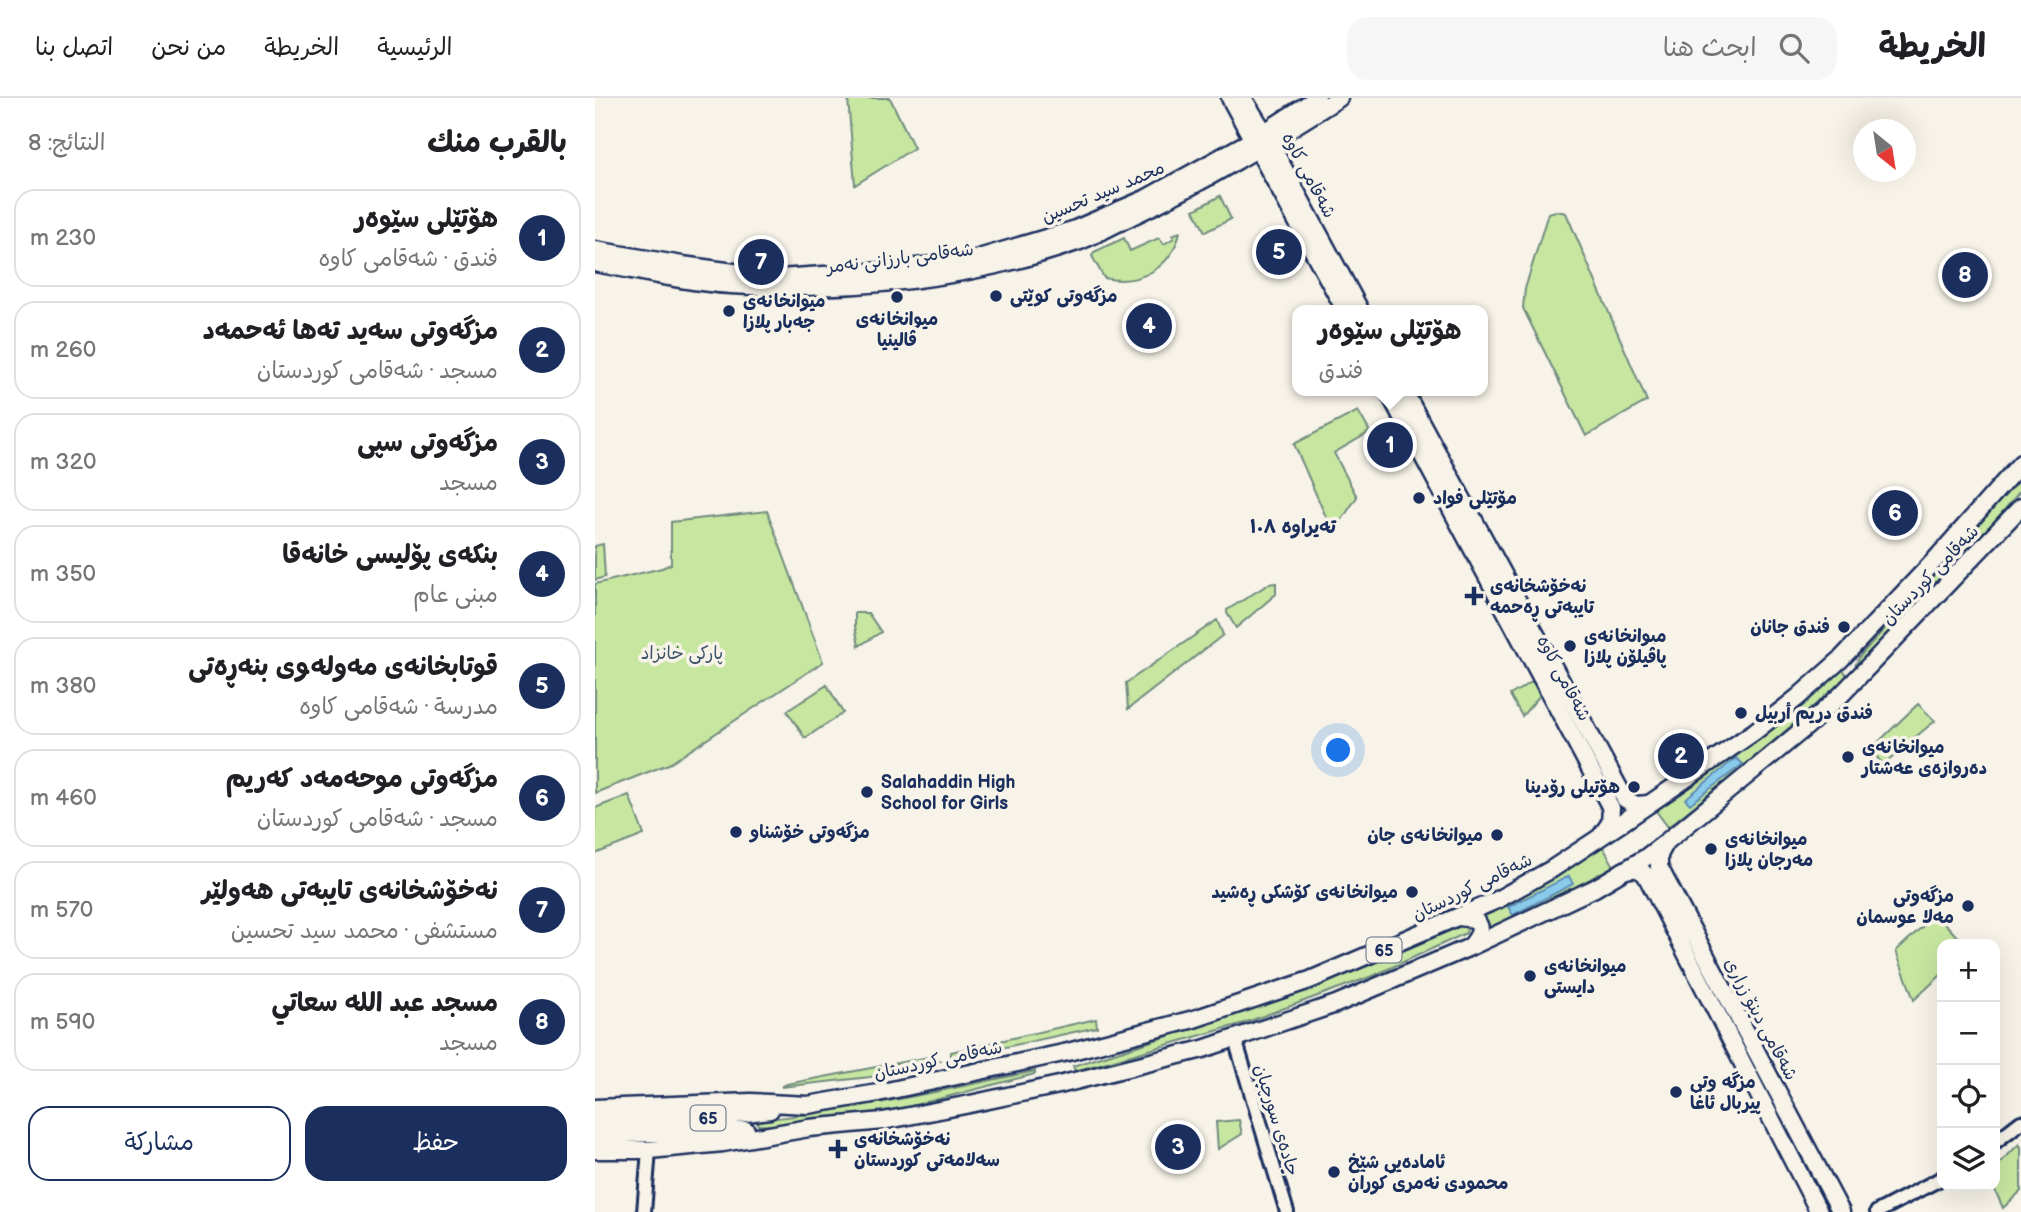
<!DOCTYPE html>
<html lang="ar">
<head>
<meta charset="utf-8">
<style>
	:root { --surface:#fff; --page:#f6f6f6; --text:#202124; --muted:#757577; --line:#e0e0e0; --accent:#1b2f5e }
	body { margin:0; font-family:"Balsamiq Sans","Playpen Sans Arabic",sans-serif; background:var(--page); color:var(--text); direction:rtl }
	.controls { position:absolute; right:21px; bottom:21px; display:grid; overflow:hidden; border-radius:14px; box-shadow:0 7px 28px #0002 }
	.controls button { width:63px; height:63px; display:grid; place-items:center; padding:0; border:0; border-bottom:2px solid var(--line); background:var(--surface); color:var(--text); font:35px sans-serif }
	.compass { position:absolute; left:1258px; top:21px; width:63px; height:63px; border-radius:50%; background:var(--surface); box-shadow:0 7px 28px #0002; rotate:150deg }
	.you { position:absolute; left:744px; top:653px; width:24px; height:24px; margin:-18px; border:5px solid #fff; border-radius:50%; background:#1a73e8; box-shadow:0 0 0 10px #1a73e833 }
	.badge { display:grid; place-items:center; width:46px; height:46px; border-radius:50%; background:var(--accent); color:#fff; font-size:23px; font-weight:700 }
	.pin { position:absolute; translate:-50% -50%; border:4px solid #fff; box-shadow:0 2px 7px #0006 }
	.popup { position:absolute; left:697px; top:207px; width:196px; height:91px; box-sizing:border-box; display:grid; place-content:center; border-radius:14px; background:var(--surface); filter:drop-shadow(0 2px 5px #0005); font-size:23px; white-space:nowrap; color:var(--muted) }
	.popup b { font-size:26px; color:var(--text) }
	.popup::after { content:''; position:absolute; left:50%; top:100%; margin-left:-14px; border:14px solid transparent; border-top-color:var(--surface) }
	.list { margin:0; padding:0; list-style:none }
	h2 { display:flex; justify-content:space-between; align-items:center; height:91px; margin:0; padding:0 28px; font-size:30px }
	h2 small { font-size:23px; font-weight:400; color:var(--muted) }
	.list li { display:grid; grid-template-columns:46px 1fr auto; gap:21px; align-items:center; box-sizing:border-box; height:98px; margin:0 14px 14px; padding:0 14px; border:2px solid var(--line); border-radius:21px }
	.list b { display:block; font-size:26px; white-space:nowrap }
	.list p { margin:0; font-size:23px; white-space:nowrap; color:var(--muted) }
	.list em { font-size:23px; font-style:normal; color:var(--muted) }
	.actions { display:flex; gap:14px; padding:21px 28px }
	.actions a { flex:1; padding:16px 0; border:2px solid var(--accent); border-radius:21px; text-align:center; font-size:24px; color:var(--accent) }
	.actions .main { background:var(--accent); color:#fff }
	.icon { flex:none; width:38px; height:38px; fill:none; stroke:currentColor; stroke-width:2; stroke-linecap:round; stroke-linejoin:round }
	.map { position:relative; flex:none; width:1426px; height:1114px; overflow:hidden; direction:ltr }
	header { display:flex; align-items:center; gap:42px; box-sizing:border-box; height:98px; padding:0 35px; background:var(--surface); border-bottom:2px solid var(--line) }
	header strong { font-size:33px }
	nav { display:flex; gap:38px; margin-inline-start:auto; font-size:24px }
	.search { width:490px; height:63px; background:var(--page); display:flex; align-items:center; gap:18px; box-sizing:border-box; padding:0 24px; border-radius:21px; color:var(--muted); font-size:26px }
	main { display:flex }
	aside { flex:1; background:var(--surface) }
	.map>svg:first-child { display:block }
	.green { fill:#c7e7a0; stroke:#718b7f; stroke-width:2 }
	.water { fill:#8acbec; stroke:#5e8db3; stroke-width:2 }
	.lines { fill:none; stroke-linecap:round; stroke-linejoin:round }
	.tertiary-casing { stroke:#1b2f5e; stroke-width:18 }
	.primary-casing { stroke:#1b2f5e; stroke-width:21 }
	.trunk-casing { stroke:#1b2f5e; stroke-width:21 }
	.tertiary { stroke:#f7f3e8; stroke-width:12 }
	.primary { stroke:#f7f3e8; stroke-width:16 }
	.trunk { stroke:#f7f3e8; stroke-width:16 }
	.poi-dot { fill:#1b2f5e; stroke:#f7f3e8; stroke-width:2.5 }
	.labels { text-anchor:middle; stroke-width:7; stroke-linejoin:round; paint-order:stroke }
	.shield { fill:#f7f3e8; stroke:#5d6a87; stroke-width:2 }
	.shield-label { font-size:16px; font-weight:bold; fill:#1b2f5e }
	.street-label { font-size:18px; fill:#1b2f5e; stroke:#f7f3e8 }
	.poi-label { font-size:18px; font-weight:bold; fill:#1b2f5e; stroke:#f7f3e8; text-anchor:start }
	.park-label { font-size:18px; fill:#3d546b; stroke:#f7f3e8 }
	.neighbourhood-label { font-size:19px; font-weight:bold; fill:#1b2f5e; stroke:#f7f3e8 }
</style>
</head>
<body>
<header>
<strong>الخريطة</strong>
<div class="search"><svg class="icon" aria-label="search" viewBox="0 0 24 24"><circle cx="10" cy="10" r="6"/><path d="M15 15l6 6"/></svg>ابحث هنا</div>
<nav><a>الرئيسية</a><a>الخريطة</a><a>من نحن</a><a>اتصل بنا</a></nav>
</header>
<main>
<div class="map">
<svg width="1426" height="1114" viewBox="0 0 1426 1114">
	<rect width="100%" height="100%" fill="#f7f3e8"/>
	<filter id="ink" filterUnits="userSpaceOnUse"><feTurbulence type="fractalNoise" baseFrequency=".0143" numOctaves="2"/><feDisplacementMap in="SourceGraphic" scale="14" xChannelSelector="R" yChannelSelector="G"/><feConvolveMatrix kernelMatrix="1 2 1 2 8 2 1 2 1" color-interpolation-filters="sRGB"/></filter>
	<g filter="url(#ink)">
		<!-- green -->
		<path class="green" d="M 253,0 L 295,0 L 319,50 L 260,87 Z
			M 625,98 L 636,121 L 610,134 L 599,112 Z
			M 961,113 L 971,115 L 1052,303 L 991,338 L 928,210 L 930,191 L 953,115 Z
			M 585,134 C 577,170 544,188 509,180 L 497,158 L 499,154 L 529,140 L 535,153 L 564,140 L 569,146 L 579,140 L 577,137 Z
			M 763,313 L 774,332 L 773,335 L 739,355 L 762,399 L 738,435 L 699,346 Z
			M 1426,376 L 1426,392 L 1395,429 L 1326,501 L 1280,555 L 1268,564 L 1261,566 L 1264,559 L 1387,423 Z
			M 172,413 L 228,564 L 76,665 L 0,695 L 0,486 L 67,470 L 76,466 L 76,424 Z
			M 8,446 L 10,479 L 0,482 L 0,448 Z
			M 681,485 L 681,496 L 641,530 L 632,515 L 632,512 L 674,486 Z
			M 260,515 L 273,515 L 286,534 L 264,548 L 260,528 Z
			M 622,522 L 628,537 L 533,611 L 531,585 Z
			M 1246,570 L 1253,578 L 1161,659 L 1073,729 L 1061,713 L 1151,649 Z
			M 940,582 L 947,595 L 927,618 L 915,597 Z
			M 232,587 L 248,615 L 210,640 L 192,613 Z
			M 1323,606 L 1340,623 L 1313,645 L 1307,641 L 1312,646 L 1289,667 L 1275,652 Z
			M 34,697 L 49,737 L 0,756 L 0,710 Z
			M 1008,749 L 1019,768 L 951,805 L 889,833 L 882,821 Z
			M 1341,816 L 1369,846 L 1347,846 L 1347,876 L 1319,902 L 1301,853 Z
			M 868,827 L 872,830 L 871,835 L 780,877 L 649,925 L 480,973 L 478,968 L 646,915 L 775,867 Z
			M 501,921 L 502,929 L 356,961 L 356,954 Z
			M 339,958 L 346,963 L 275,979 L 186,989 L 192,986 Z
			M 440,973 L 440,976 L 309,1010 L 193,1028 L 163,1027 L 161,1022 C 255,1014 348,992 440,973 Z
			M 644,1022 L 647,1036 L 623,1051 L 621,1024 Z
			M 1424,1046 L 1426,1049 L 1426,1093 L 1408,1110 L 1398,1088 L 1400,1088 L 1400,1070 Z"/>
		<!-- water -->
		<path class="water" d="M 1141,660 L 1148,666 L 1095,706 L 1090,701 Z
			M 974,778 L 978,786 L 918,817 L 913,809 Z"/>
		<g class="lines">
			<!-- tertiary casing -->
			<g class="tertiary-casing">
				<path id="tertiary" d="M 640,941 L 692,1114
					M 1400,1044 L 1426,1024
					M 49,1114 L 54,1052
					M 1282,1114 L 1347,1080"/>
			</g>
			<!-- primary casing -->
			<g class="primary-casing">
				<path id="primary" d="M 635,0 L 750,212
					M 648,0 L 669,34 L 765,212
					M 0,152 L 87,167 L 183,180 L 290,173 L 377,162 L 478,132 L 550,101 L 659,41 L 722,0
					M 0,165 C 45,173 90,184 136,187 C 254,194 373,182 485,143 C 503,136 520,126 537,118 C 610,84 676,43 744,0
					M 793,293 L 1016,710 L 1015,725 L 1006,738
					M 809,293 L 1030,701 L 1041,707 L 1054,706
					M 1071,744 L 1064,757 L 1064,769 L 1246,1114
					M 1028,773 C 1037,770 1044,769 1051,777 L 1224,1114"/>
			</g>
			<!-- trunk casing -->
			<g class="trunk-casing">
				<path id="trunk" d="M 864,819 C 889,821 890,832 875,849
					M 0,1010 L 156,1004 L 213,1007 L 283,995 L 473,954 L 599,921 L 715,882 L 902,802 L 957,771 L 1025,726 L 1159,634 L 1202,600 L 1245,562 L 1340,462 L 1426,365
					M 0,1025 L 94,1022 L 175,1012
					M 0,1037 L 151,1032
					M 0,1052 L 54,1052 L 128,1045 L 214,1030 L 288,1023 L 375,1006 L 464,987 L 608,951 L 741,906 L 875,849 L 1000,790 L 1050,760 L 1071,744 L 1211,629 L 1246,597 L 1426,409"/>
			</g>
			<!-- tertiary -->
			<use href="#tertiary" class="tertiary"/>
			<!-- primary -->
			<use href="#primary" class="primary"/>
			<!-- trunk -->
			<use href="#trunk" class="trunk"/>
		</g>
	</g>
	<!-- markers -->
	<g class="poi-dot">
		<circle cx="401" cy="198" r="7"/>
		<circle cx="302" cy="199" r="7"/>
		<circle cx="134" cy="213" r="7"/>
		<circle cx="824" cy="400" r="7"/>
		<path d="M875.5 487.5h7v7h7v7h-7v7h-7v-7h-7v-7h7z"/>
		<circle cx="1249" cy="529" r="7"/>
		<circle cx="975" cy="548" r="7"/>
		<circle cx="1146" cy="615" r="7"/>
		<circle cx="1253" cy="659" r="7"/>
		<circle cx="1039" cy="689" r="7"/>
		<circle cx="272" cy="694" r="7"/>
		<circle cx="141" cy="734" r="7"/>
		<circle cx="902" cy="737" r="7"/>
		<circle cx="1116" cy="751" r="7"/>
		<circle cx="817" cy="794" r="7"/>
		<circle cx="1373" cy="808" r="7"/>
		<circle cx="935" cy="878" r="7"/>
		<circle cx="1081" cy="994" r="7"/>
		<path d="M239.5 1040.5h7v7h7v7h-7v7h-7v-7h-7v-7h7z"/>
		<circle cx="739" cy="1074" r="7"/>
	</g>
	<g class="labels">
		<!-- shield labels -->
		<g class="shield">
			<rect x="771.5" y="839.5" width="35" height="25" rx="5"/>
			<rect x="95.5" y="1007.5" width="35" height="25" rx="5"/>
		</g>
		<g class="shield-label">
			<text x="789" y="858">65</text>
			<text x="113" y="1026">65</text>
		</g>
		<!-- street labels -->
		<g class="street-label">
			<text transform="translate(714 77) rotate(62)" y="6">شەقامی کاوە</text>
			<text transform="translate(508 94) rotate(-23)" y="6">محمد سید تحسین</text>
			<text transform="translate(305 160) rotate(-7)" y="6">شەقامی بارزانی نەمر</text>
			<text transform="translate(1335 477) rotate(-46)" y="6">شەقامی کوردستان</text>
			<text transform="translate(969 580) rotate(62)" y="6">شەقامی کاوە</text>
			<text transform="translate(877 789) rotate(-26)" y="6">شەقامی کوردستان</text>
			<text transform="translate(1166 921) rotate(62)" y="6">شەقامی دینۆ زراری</text>
			<text transform="translate(343 962) rotate(-12)" y="6">شەقامی کوردستان</text>
			<text transform="translate(682 1022) rotate(73)" y="6">جادەی سورچیان</text>
		</g>
		<!-- poi labels -->
		<g class="poi-label">
			<text x="415" y="204">مزگەوتی کوێتی</text>
			<text x="148" y="209">میوانخانەی<tspan x="148" dy="21">جەبار پلازا</tspan></text>
			<text x="302" y="227" text-anchor="middle">میوانخانەی<tspan x="302" dy="21">ڤالینیا</tspan></text>
			<text x="838" y="406">مۆتێلی فواد</text>
			<text x="895" y="494">نەخۆشخانەی<tspan x="895" dy="21">تایبەتی ڕەحمە</tspan></text>
			<text x="1235" y="535" text-anchor="end">فندق جانان</text>
			<text x="989" y="544">میوانخانەی<tspan x="989" dy="21">پاڤیلۆن پلازا</tspan></text>
			<text x="1160" y="621">فندق دريم أربيل</text>
			<text x="1267" y="655">میوانخانەی<tspan x="1267" dy="21">دەروازەی عەشتار</tspan></text>
			<text x="286" y="690">Salahaddin High<tspan x="286" dy="21">School for Girls</tspan></text>
			<text x="1025" y="695" text-anchor="end">هۆتیلی رۆدینا</text>
			<text x="155" y="740">مزگەوتی خۆشناو</text>
			<text x="888" y="743" text-anchor="end">میوانخانەی جان</text>
			<text x="1130" y="747">میوانخانەی<tspan x="1130" dy="21">مەرجان پلازا</tspan></text>
			<text x="803" y="800" text-anchor="end">میوانخانەی کۆشکی ڕەشید</text>
			<text x="1359" y="804" text-anchor="end">مزگەوتی<tspan x="1359" dy="21">مەلا عوسمان</tspan></text>
			<text x="949" y="874">میوانخانەی<tspan x="949" dy="21">دایستی</tspan></text>
			<text x="1095" y="990">مزگه وتى<tspan x="1095" dy="21">پيربال ئاغا</tspan></text>
			<text x="259" y="1047">نەخۆشخانەی<tspan x="259" dy="21">سەلامەتی کوردستان</tspan></text>
			<text x="753" y="1070">ئامادەیی شێخ<tspan x="753" dy="21">محمودی نەمری کوران</tspan></text>
		</g>
		<!-- park labels -->
		<g class="park-label">
			<text x="87" y="561">پارکی خانزاد</text>
		</g>
		<!-- neighbourhood labels -->
		<g class="neighbourhood-label">
			<text x="698" y="435">تەیراوە ١٠٨</text>
		</g>
	</g>
</svg>
<div class="controls">
<button>+</button>
<button>−</button>
<button><svg class="icon" aria-label="locate" viewBox="0 0 24 24"><circle cx="12" cy="12" r="6"/><path d="M12 2v4M12 18v4M2 12h4M18 12h4"/></svg></button>
<button><svg class="icon" aria-label="layers" viewBox="0 0 24 24"><path d="M12 4l9 5-9 5-9-5zM3 14l9 5 9-5"/></svg></button>
</div>
<svg class="compass" viewBox="-18 -18 36 36"><path d="M0-13l5 13h-10z" fill="#e53935"/><path d="M0 13l5-13h-10z" fill="#757577"/></svg>
<div class="you"></div>
<div class="pin badge" style="left:795px;top:347px">1</div>
<div class="popup"><b>هۆتێلی سێوەر</b>فندق</div>
<div class="pin badge" style="left:1086px;top:658px">2</div>
<div class="pin badge" style="left:583px;top:1049px">3</div>
<div class="pin badge" style="left:554px;top:228px">4</div>
<div class="pin badge" style="left:684px;top:154px">5</div>
<div class="pin badge" style="left:1300px;top:415px">6</div>
<div class="pin badge" style="left:166px;top:164px">7</div>
<div class="pin badge" style="left:1370px;top:177px">8</div>
</div>
<aside>
<h2>بالقرب منك<small>النتائج: 8</small></h2>
<ul class="list">
<li><span class="badge">1</span><div><b>هۆتێلی سێوەر</b><p>فندق · شەقامی کاوە</p></div><em>230 m</em></li>
<li><span class="badge">2</span><div><b>مزگەوتی سەید تەها ئەحمەد</b><p>مسجد · شەقامی کوردستان</p></div><em>260 m</em></li>
<li><span class="badge">3</span><div><b>مزگەوتی سپی</b><p>مسجد</p></div><em>320 m</em></li>
<li><span class="badge">4</span><div><b>بنکەی پۆلیسی خانەقا</b><p>مبنى عام</p></div><em>350 m</em></li>
<li><span class="badge">5</span><div><b>قوتابخانەی مەولەوی بنەڕەتی</b><p>مدرسة · شەقامی کاوە</p></div><em>380 m</em></li>
<li><span class="badge">6</span><div><b>مزگەوتی موحەمەد کەریم</b><p>مسجد · شەقامی کوردستان</p></div><em>460 m</em></li>
<li><span class="badge">7</span><div><b>نەخۆشخانەی تایبەتی هەولێر</b><p>مستشفى · محمد سید تحسین</p></div><em>570 m</em></li>
<li><span class="badge">8</span><div><b>مسجد عبد الله سعاتي</b><p>مسجد</p></div><em>590 m</em></li>
</ul>
<div class="actions"><a class="main">حفظ</a><a>مشاركة</a></div>
</aside>
</main>
</body>
</html>
